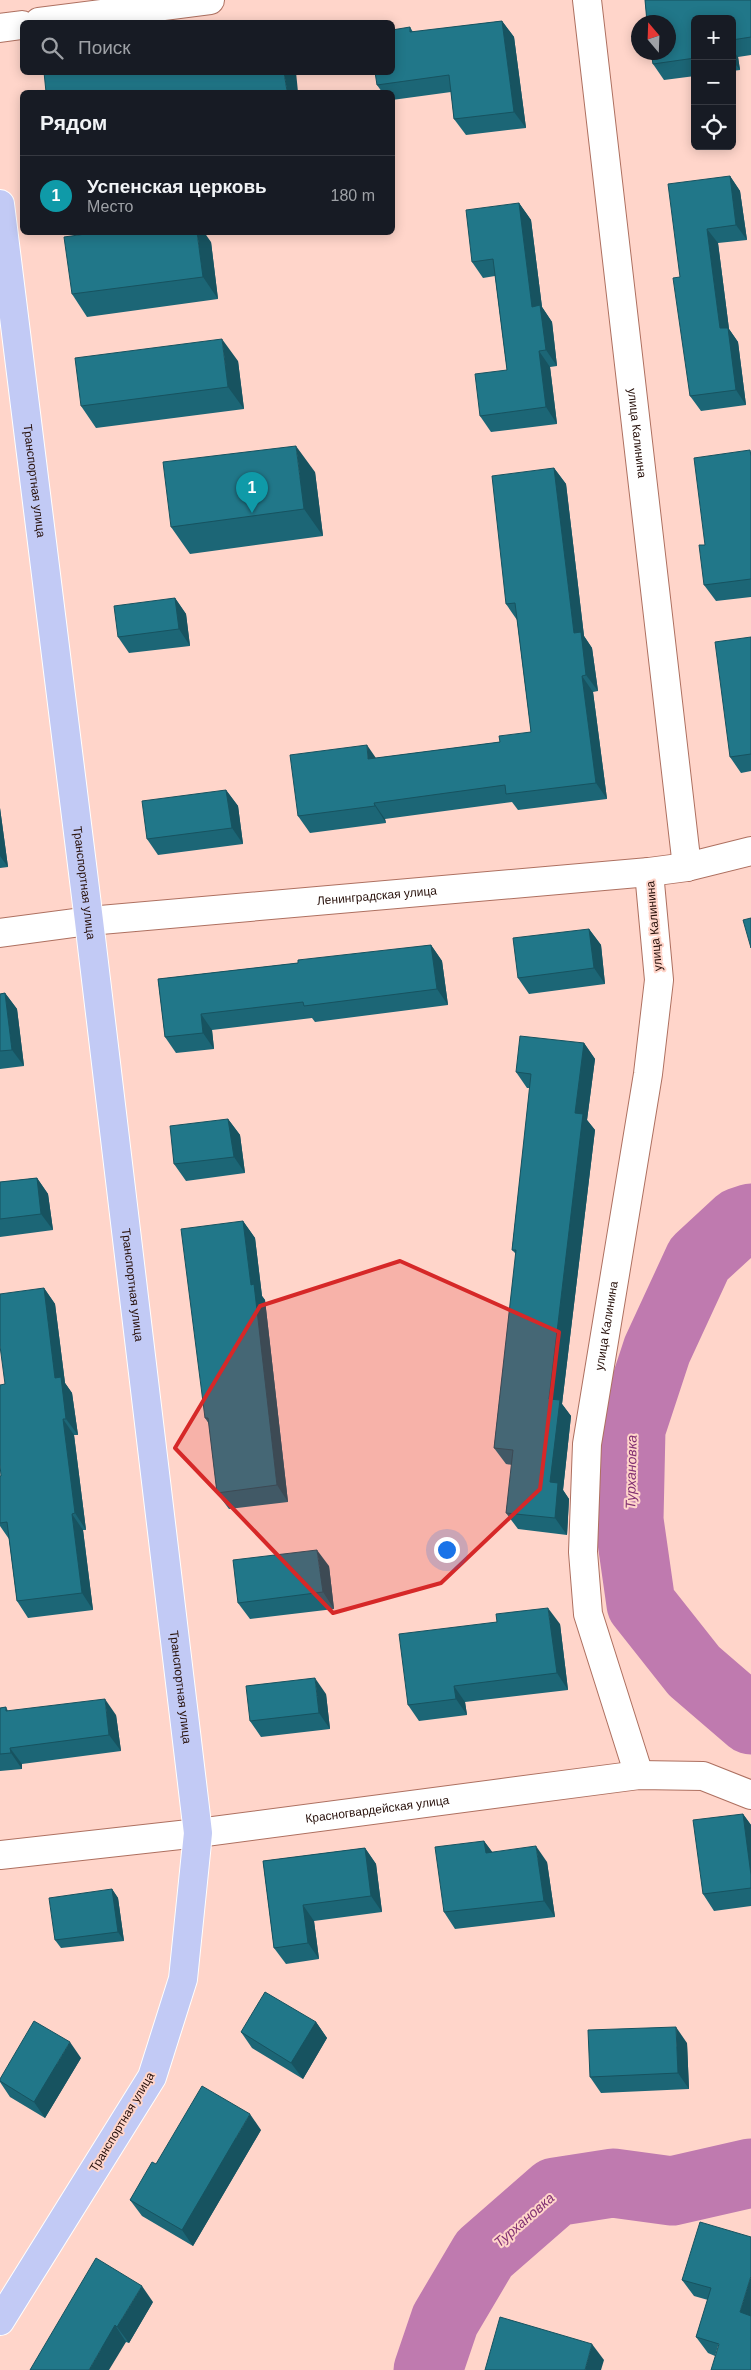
<!DOCTYPE html>
<html lang="ru">
<head>
<meta charset="utf-8">
<style>
	:root { --surface:#171b24; --page:#242831; --text:#f1f3f6; --muted:#9ea1a6; --line:#363941; --accent:#428595 }
	body { margin:0; font-family:Arial,sans-serif; background:var(--page); color:var(--text) }
	.controls { position:absolute; right:15px; top:15px; display:grid; overflow:hidden; border-radius:8px; box-shadow:0 2px 12px #0003 }
	.controls button { width:45px; height:45px; display:grid; place-items:center; padding:0; border:0; border-bottom:1px solid var(--line); background:var(--surface); color:var(--text); font:25px sans-serif }
	.compass { position:absolute; left:631px; top:15px; width:45px; height:45px; border-radius:50%; background:var(--surface); box-shadow:0 2px 12px #0003; rotate:341deg }
	.you { position:absolute; left:446px; top:1549px; width:18px; height:18px; margin:-12px; border:4px solid #fff; border-radius:50%; background:#1a73e8; box-shadow:0 0 0 8px #1a73e833 }
	.badge { display:grid; place-items:center; width:32px; height:32px; border-radius:50%; background:var(--accent); color:#fff; font-size:16px; font-weight:700 }
	.pin { position:absolute; translate:-50% -41px; filter:drop-shadow(0 1px 2px #0008) }
	.pin::after { content:''; position:absolute; top:26px; width:18px; height:15px; background:inherit; clip-path:polygon(0 0,100% 0,50% 100%) }
	.list { margin:0; padding:0; list-style:none }
	h2 { display:flex; justify-content:space-between; align-items:center; height:65px; margin:0; padding:0 20px; font-size:21px }
	h2 small { font-size:16px; font-weight:400; color:var(--muted) }
	.list li { display:grid; grid-template-columns:32px 1fr auto; gap:15px; align-items:center; box-sizing:border-box; height:80px; padding:0 20px; border-top:1px solid var(--line) }
	.list b { display:block; font-size:19px; white-space:nowrap }
	.list p { margin:0; font-size:16px; white-space:nowrap; color:var(--muted) }
	.list em { font-size:16px; font-style:normal; color:var(--muted) }
	.icon { flex:none; width:28px; height:28px; fill:none; stroke:currentColor; stroke-width:2; stroke-linecap:round; stroke-linejoin:round }
	.map { position:relative; flex:none; width:751px; height:2370px; overflow:hidden }
	.search { position:absolute; background:var(--surface); box-shadow:0 2px 12px #0003; left:20px; top:20px; width:375px; height:55px; display:flex; align-items:center; gap:12px; box-sizing:border-box; padding:0 18px; border-radius:8px; color:var(--muted); font-size:19px }
	.panel { position:absolute; background:var(--surface); box-shadow:0 2px 12px #0003; left:20px; top:90px; width:375px; height:145px; border-radius:8px }
	.map>svg:first-child { display:block }
	.lines { fill:none; stroke-linecap:round; stroke-linejoin:round }
	.river { stroke:#bf7aaf; stroke-width:69 }
	.street-casing { stroke:#ae7060; stroke-width:30 }
	.secondary-casing { stroke:#ae7060; stroke-width:30 }
	.primary-casing { stroke:#fff; stroke-width:30 }
	.street { stroke:#fff; stroke-width:28 }
	.secondary { stroke:#fff; stroke-width:28 }
	.primary { stroke:#c2caf5; stroke-width:28 }
	.wall { fill:#1c6676 }
	.shaded-wall { fill:#175360 }
	.building { fill:#217789; stroke:#175360 }
	.marked { fill:#d62828; fill-opacity:0.2; stroke:#d62828; stroke-width:4; stroke-linejoin:round }
	.labels { text-anchor:middle; stroke-width:4; stroke-linejoin:round; paint-order:stroke }
	.street-label { font-size:12px; fill:#27100a; stroke:#ffd5ca }
	.water-label { font-size:14px; font-style:italic; fill:#823073; stroke:#ffd5ca }
</style>
</head>
<body>
<div class="map">
<svg width="751" height="2370" viewBox="0 0 751 2370">
	<rect width="100%" height="100%" fill="#ffd5ca"/>
	<g class="lines">
		<!-- river -->
		<path class="river" d="M 751,1218 L 739,1222 L 699,1259 L 657,1350 L 631,1429 L 629,1520 L 641,1604 L 694,1671 L 751,1720
			M 428,2370 L 445,2320 L 484,2254 L 555,2192 L 613,2183 L 672,2191 L 751,2173"/>
		<!-- street casing -->
		<g class="street-casing">
			<g id="street">
				<path id="s1" d="M 587,0 L 687,867"/>
				<path id="s2" d="M 89,921 L 649,872 L 687,867 L 751,851"/>
				<path id="s3" d="M 639,1775 L 588,1614 L 583,1552 L 587,1444 L 648,1074 L 659,980 L 649,872"/>
				<path id="s4" d="M 0,1855 L 198,1833 L 639,1775 L 703,1776 L 751,1795"/>
			</g>
		</g>
		<!-- secondary casing -->
		<g class="secondary-casing">
			<path id="secondary" d="M 39,22 L 210,0
				M 0,28 L 22,25
				M 0,933 L 89,921"/>
		</g>
		<!-- primary casing -->
		<g class="primary-casing">
			<g id="primary">
				<path id="s5" d="M 0,204 L 89,921 L 198,1833 L 183,1979 L 152,2077 L 0,2321"/>
			</g>
		</g>
		<!-- street -->
		<use href="#street" class="street"/>
		<!-- secondary -->
		<use href="#secondary" class="secondary"/>
		<!-- primary -->
		<use href="#primary" class="primary"/>
	</g>
	<!-- wall -->
	<path class="wall" d="M 645,0 L 751,0 L 751,55 L 738,57 L 740,70 L 732,71 L 732,19 L 695,19 L 695,76 L 664,80 L 653,64 L 651,52 L 668,52 L 668,22 L 647,22 Z
		M 502,21 L 514,37 L 526,128 L 466,135 L 454,119 L 451,92 L 392,100 L 392,92 L 382,92 L 377,85 L 410,27 L 413,32 Z
		M 730,176 L 740,191 L 747,240 L 718,243 L 729,329 L 738,342 L 746,405 L 701,411 L 690,396 L 680,277 Z
		M 519,203 L 531,220 L 542,307 L 552,322 L 557,366 L 550,367 L 557,424 L 491,432 L 480,416 L 507,370 L 495,276 L 483,278 L 472,262 Z
		M 211,242 L 218,299 L 87,317 L 72,294 Z
		M 238,361 L 244,409 L 96,428 L 81,406 Z
		M 751,451 L 751,597 L 716,601 L 704,585 L 705,545 Z
		M 554,468 L 566,484 L 584,636 L 592,648 L 598,691 L 593,692 L 607,799 L 518,810 L 512,802 L 385,819 L 386,823 L 310,833 L 298,816 L 376,758 L 500,742 L 531,732 L 517,620 L 506,604 Z
		M 315,472 L 323,536 L 190,554 L 171,527 Z
		M 175,598 L 186,614 L 190,646 L 129,653 L 118,637 Z
		M 751,637 L 751,771 L 741,773 L 730,757 Z
		M 226,790 L 238,806 L 243,844 L 158,855 L 147,839 Z
		M 0,808 L 8,867 L 0,868 Z
		M 589,929 L 601,945 L 605,984 L 529,994 L 518,978 Z
		M 431,945 L 442,961 L 448,1005 L 315,1022 L 312,1018 L 212,1030 L 214,1049 L 176,1053 L 165,1037 L 158,979 L 298,963 Z
		M 5,993 L 17,1009 L 24,1066 L 0,1069 L 0,994 Z
		M 584,1043 L 595,1059 L 587,1120 L 595,1130 L 562,1404 L 571,1416 L 563,1490 L 569,1499 L 567,1535 L 518,1529 L 506,1513 L 512,1465 L 506,1464 L 494,1448 L 516,1254 L 512,1250 L 530,1088 L 527,1088 L 516,1072 Z
		M 228,1119 L 240,1135 L 245,1173 L 186,1181 L 174,1164 Z
		M 37,1178 L 48,1194 L 53,1230 L 0,1237 L 0,1182 Z
		M 243,1221 L 255,1238 L 262,1296 L 265,1300 L 288,1502 L 229,1509 L 217,1493 L 209,1424 L 205,1418 Z
		M 44,1288 L 55,1304 L 65,1383 L 72,1393 L 78,1435 L 74,1435 L 86,1530 L 83,1530 L 93,1610 L 28,1618 L 17,1601 L 9,1539 L 0,1526 L 0,1476 L 1,1476 L 5,1384 Z
		M 329,1566 L 334,1609 L 250,1619 L 238,1603 Z
		M 497,1622 L 560,1624 L 568,1690 L 465,1702 L 467,1715 L 419,1721 L 408,1705 Z
		M 326,1694 L 330,1729 L 261,1737 L 250,1721 Z
		M 6,1707 L 8,1711 L 116,1715 L 121,1751 L 22,1764 L 22,1769 L 0,1771 L 0,1708 Z
		M 743,1814 L 751,1825 L 751,1906 L 714,1911 L 703,1894 Z
		M 484,1841 L 492,1852 L 547,1862 L 555,1917 L 455,1929 L 444,1912 Z
		M 365,1848 L 376,1864 L 382,1912 L 314,1921 L 319,1959 L 286,1964 L 274,1948 L 263,1861 Z
		M 112,1889 L 118,1898 L 124,1941 L 61,1948 L 55,1940 Z
		M 316,2022 L 327,2038 L 303,2079 L 252,2048 L 241,2032 Z
		M 687,2043 L 689,2089 L 601,2093 L 590,2077 Z
		M 81,2058 L 45,2118 L 10,2097 L 0,2082 L 0,2079 Z
		M 261,2130 L 193,2246 L 142,2216 L 130,2200 L 156,2164 Z
		M 751,2237 L 715,2356 L 708,2353 L 696,2337 L 708,2300 L 694,2296 L 682,2280 Z
		M 153,2302 L 129,2343 L 126,2342 L 30,2370 Z"/>
	<!-- shaded-wall -->
	<path class="shaded-wall" d="M 502,21 L 514,37 L 526,128 L 514,112 Z
		M 732,49 L 738,57 L 740,70 L 732,60 Z
		M 284,72 L 296,72 L 298,92 L 288,92 L 287,91 Z
		M 730,176 L 740,191 L 747,240 L 736,225 Z
		M 519,203 L 531,220 L 542,307 L 552,322 L 557,366 L 546,350 L 532,307 Z
		M 707,229 L 718,243 L 729,329 L 738,342 L 746,405 L 736,390 L 720,328 Z
		M 197,232 L 204,232 L 211,242 L 218,299 L 203,277 Z
		M 222,339 L 238,361 L 244,409 L 228,387 Z
		M 539,351 L 550,367 L 557,424 L 546,407 Z
		M 296,446 L 315,472 L 323,536 L 304,509 Z
		M 554,468 L 566,484 L 584,636 L 592,648 L 598,691 L 586,675 L 574,633 Z
		M 175,598 L 186,614 L 190,646 L 179,629 Z
		M 582,676 L 593,692 L 607,799 L 596,783 Z
		M 367,745 L 378,761 L 368,759 Z
		M 226,790 L 238,806 L 243,844 L 232,828 Z
		M 374,803 L 385,819 L 386,823 L 375,806 Z
		M 0,808 L 8,867 L 0,856 Z
		M 589,929 L 601,945 L 605,984 L 594,968 Z
		M 431,945 L 442,961 L 448,1005 L 437,989 Z
		M 5,993 L 17,1009 L 24,1066 L 12,1050 Z
		M 201,1014 L 212,1030 L 214,1049 L 203,1033 Z
		M 584,1043 L 595,1059 L 587,1120 L 595,1130 L 562,1404 L 571,1416 L 563,1490 L 569,1499 L 567,1535 L 555,1518 L 550,1482 L 549,1399 L 575,1113 Z
		M 228,1119 L 240,1135 L 245,1173 L 234,1157 Z
		M 37,1178 L 48,1194 L 53,1230 L 41,1214 Z
		M 243,1221 L 255,1238 L 262,1296 L 265,1300 L 288,1502 L 277,1485 Z
		M 44,1288 L 55,1304 L 65,1383 L 72,1393 L 78,1435 L 66,1419 L 55,1378 Z
		M 63,1419 L 74,1435 L 86,1530 L 75,1513 Z
		M 72,1514 L 83,1530 L 93,1610 L 82,1593 Z
		M 317,1550 L 329,1566 L 334,1609 L 323,1592 Z
		M 548,1608 L 560,1624 L 568,1690 L 557,1673 Z
		M 315,1678 L 326,1694 L 330,1729 L 319,1713 Z
		M 454,1686 L 465,1702 L 467,1715 L 456,1699 Z
		M 105,1699 L 116,1715 L 121,1751 L 109,1735 Z
		M 10,1748 L 22,1764 L 22,1769 L 11,1753 Z
		M 743,1814 L 751,1825 L 751,1875 Z
		M 484,1841 L 496,1857 L 486,1853 Z
		M 536,1846 L 547,1862 L 555,1917 L 544,1901 Z
		M 365,1848 L 376,1864 L 382,1912 L 371,1896 Z
		M 112,1889 L 118,1898 L 124,1941 L 118,1932 Z
		M 303,1905 L 314,1921 L 319,1959 L 308,1943 Z
		M 316,2022 L 327,2038 L 303,2079 L 291,2063 Z
		M 676,2027 L 687,2043 L 689,2089 L 678,2073 Z
		M 70,2042 L 81,2058 L 45,2118 L 34,2102 Z
		M 250,2114 L 261,2130 L 193,2246 L 182,2230 Z
		M 751,2276 L 751,2328 L 740,2312 Z
		M 142,2286 L 153,2302 L 129,2343 L 117,2327 Z
		M 115,2325 L 126,2342 L 109,2370 L 89,2370 Z
		M 592,2344 L 604,2360 L 601,2370 L 585,2370 Z"/>
	<!-- building -->
	<path class="building" d="M 645,0 L 751,0 L 751,37 L 732,40 L 732,19 L 695,19 L 695,58 L 653,64 L 651,52 L 668,52 L 668,22 L 647,22 Z
		M 502,21 L 514,112 L 454,119 L 449,75 L 377,85 L 375,72 L 392,72 L 392,30 L 410,27 L 410,32 Z
		M 44,72 L 284,72 L 287,91 L 274,92 L 46,92 Z
		M 730,176 L 736,225 L 707,229 L 720,328 L 728,328 L 736,390 L 690,396 L 673,278 L 680,277 L 668,184 Z
		M 519,203 L 532,307 L 540,305 L 546,350 L 539,351 L 546,407 L 480,416 L 475,374 L 507,370 L 493,259 L 472,262 L 466,210 Z
		M 100,232 L 197,232 L 203,277 L 72,294 L 64,237 Z
		M 222,339 L 228,387 L 81,406 L 75,358 Z
		M 296,446 L 304,509 L 171,527 L 163,462 Z
		M 750,450 L 751,456 L 751,579 L 704,585 L 699,545 L 705,545 L 694,458 Z
		M 554,468 L 574,633 L 581,632 L 586,675 L 582,676 L 596,783 L 506,794 L 505,785 L 374,803 L 375,806 L 298,816 L 290,755 L 367,745 L 368,759 L 500,742 L 499,736 L 531,732 L 515,603 L 506,604 L 492,476 Z
		M 175,598 L 179,629 L 118,637 L 114,606 Z
		M 751,637 L 751,754 L 730,757 L 715,642 Z
		M 226,790 L 232,828 L 147,839 L 142,801 Z
		M 751,918 L 751,948 L 743,920 Z
		M 589,929 L 594,968 L 518,978 L 513,938 Z
		M 431,945 L 437,989 L 304,1006 L 303,1002 L 201,1014 L 203,1033 L 165,1037 L 158,979 L 298,963 L 298,960 Z
		M 5,993 L 12,1050 L 0,1051 L 0,994 Z
		M 520,1036 L 584,1043 L 575,1113 L 583,1114 L 549,1399 L 560,1400 L 550,1482 L 558,1483 L 555,1518 L 506,1513 L 513,1450 L 494,1448 L 516,1250 L 512,1250 L 531,1074 L 516,1072 Z
		M 228,1119 L 234,1157 L 174,1164 L 170,1126 Z
		M 37,1178 L 41,1214 L 0,1219 L 0,1182 Z
		M 243,1221 L 251,1285 L 254,1284 L 277,1485 L 217,1493 L 208,1418 L 205,1418 L 181,1229 Z
		M 44,1288 L 55,1378 L 61,1377 L 66,1419 L 63,1419 L 75,1513 L 72,1514 L 82,1593 L 17,1601 L 7,1522 L 0,1523 L 0,1476 L 1,1476 L 0,1465 L 0,1385 L 5,1384 L 0,1346 L 0,1294 Z
		M 317,1550 L 323,1592 L 238,1603 L 233,1560 Z
		M 548,1608 L 557,1673 L 454,1686 L 456,1699 L 408,1705 L 399,1634 L 497,1622 L 496,1614 Z
		M 315,1678 L 319,1713 L 250,1721 L 246,1686 Z
		M 105,1699 L 109,1735 L 10,1748 L 11,1753 L 0,1754 L 0,1708 L 6,1707 L 6,1711 Z
		M 743,1814 L 751,1875 L 751,1888 L 703,1894 L 693,1820 Z
		M 484,1841 L 486,1853 L 536,1846 L 544,1901 L 444,1912 L 435,1847 Z
		M 365,1848 L 371,1896 L 303,1905 L 308,1943 L 274,1948 L 263,1861 Z
		M 112,1889 L 118,1932 L 55,1940 L 49,1898 Z
		M 265,1992 L 316,2022 L 291,2063 L 241,2032 Z
		M 34,2021 L 70,2042 L 34,2102 L 0,2081 L 0,2079 Z
		M 676,2027 L 678,2073 L 590,2077 L 588,2030 Z
		M 202,2086 L 250,2114 L 182,2230 L 130,2200 L 152,2162 L 156,2164 Z
		M 700,2222 L 751,2237 L 751,2276 L 740,2312 L 751,2316 L 751,2370 L 711,2370 L 719,2344 L 696,2337 L 711,2288 L 682,2280 Z
		M 96,2258 L 142,2286 L 117,2327 L 115,2325 L 89,2370 L 30,2370 Z
		M 500,2317 L 592,2344 L 585,2370 L 485,2370 Z"/>
	<!-- marked area -->
	<path class="marked" d="M 400,1261 L 559,1332 L 540,1489 L 441,1583 L 333,1613 L 175,1448 L 260,1306 Z"/>
	<g class="labels">
		<!-- street labels -->
		<g class="street-label">
			<text dy="4" stroke="none"><textPath href="#s1" startOffset="436">улица Калинина</textPath></text>
			<text dy="4" stroke="none"><textPath href="#s5" startOffset="279">Транспортная улица</textPath></text>
			<text dy="4" stroke="none"><textPath href="#s5" startOffset="684">Транспортная улица</textPath></text>
			<text dy="4" stroke="none"><textPath href="#s2" startOffset="289">Ленинградская улица</textPath></text>
			<text transform="translate(654 926) rotate(-95)" y="4">улица Калинина</text>
			<text dy="4" stroke="none"><textPath href="#s5" startOffset="1089">Транспортная улица</textPath></text>
			<text dy="4" stroke="none"><textPath href="#s3" startOffset="459">улица Калинина</textPath></text>
			<text dy="4" stroke="none"><textPath href="#s5" startOffset="1494">Транспортная улица</textPath></text>
			<text dy="4" stroke="none"><textPath href="#s4" startOffset="380">Красногвардейская улица</textPath></text>
			<text transform="translate(122 2122) rotate(-59)" y="4">Транспортная улица</text>
		</g>
		<!-- water labels -->
		<g class="water-label">
			<text transform="translate(631 1472) rotate(-89)" y="5">Турхановка</text>
			<text transform="translate(524 2220) rotate(-41)" y="5">Турхановка</text>
		</g>
	</g>
</svg>
<div class="controls">
<button>+</button>
<button>−</button>
<button><svg class="icon" aria-label="locate" viewBox="0 0 24 24"><circle cx="12" cy="12" r="6"/><path d="M12 2v4M12 18v4M2 12h4M18 12h4"/></svg></button>
</div>
<svg class="compass" viewBox="-18 -18 36 36"><path d="M0-13l5 13h-10z" fill="#e53935"/><path d="M0 13l5-13h-10z" fill="#9ea1a6"/></svg>
<div class="you"></div>
<div class="pin badge" style="left:252px;top:513px;background:#0f9aa8">1</div>
<div class="search"><svg class="icon" aria-label="search" viewBox="0 0 24 24"><circle cx="10" cy="10" r="6"/><path d="M15 15l6 6"/></svg>Поиск</div>
<section class="panel">
<h2>Рядом<small></small></h2>
<ul class="list">
<li><span class="badge" style="background:#0f9aa8">1</span><div><b>Успенская церковь</b><p>Место</p></div><em>180 m</em></li>
</ul>
</section>
</div>
</body>
</html>
